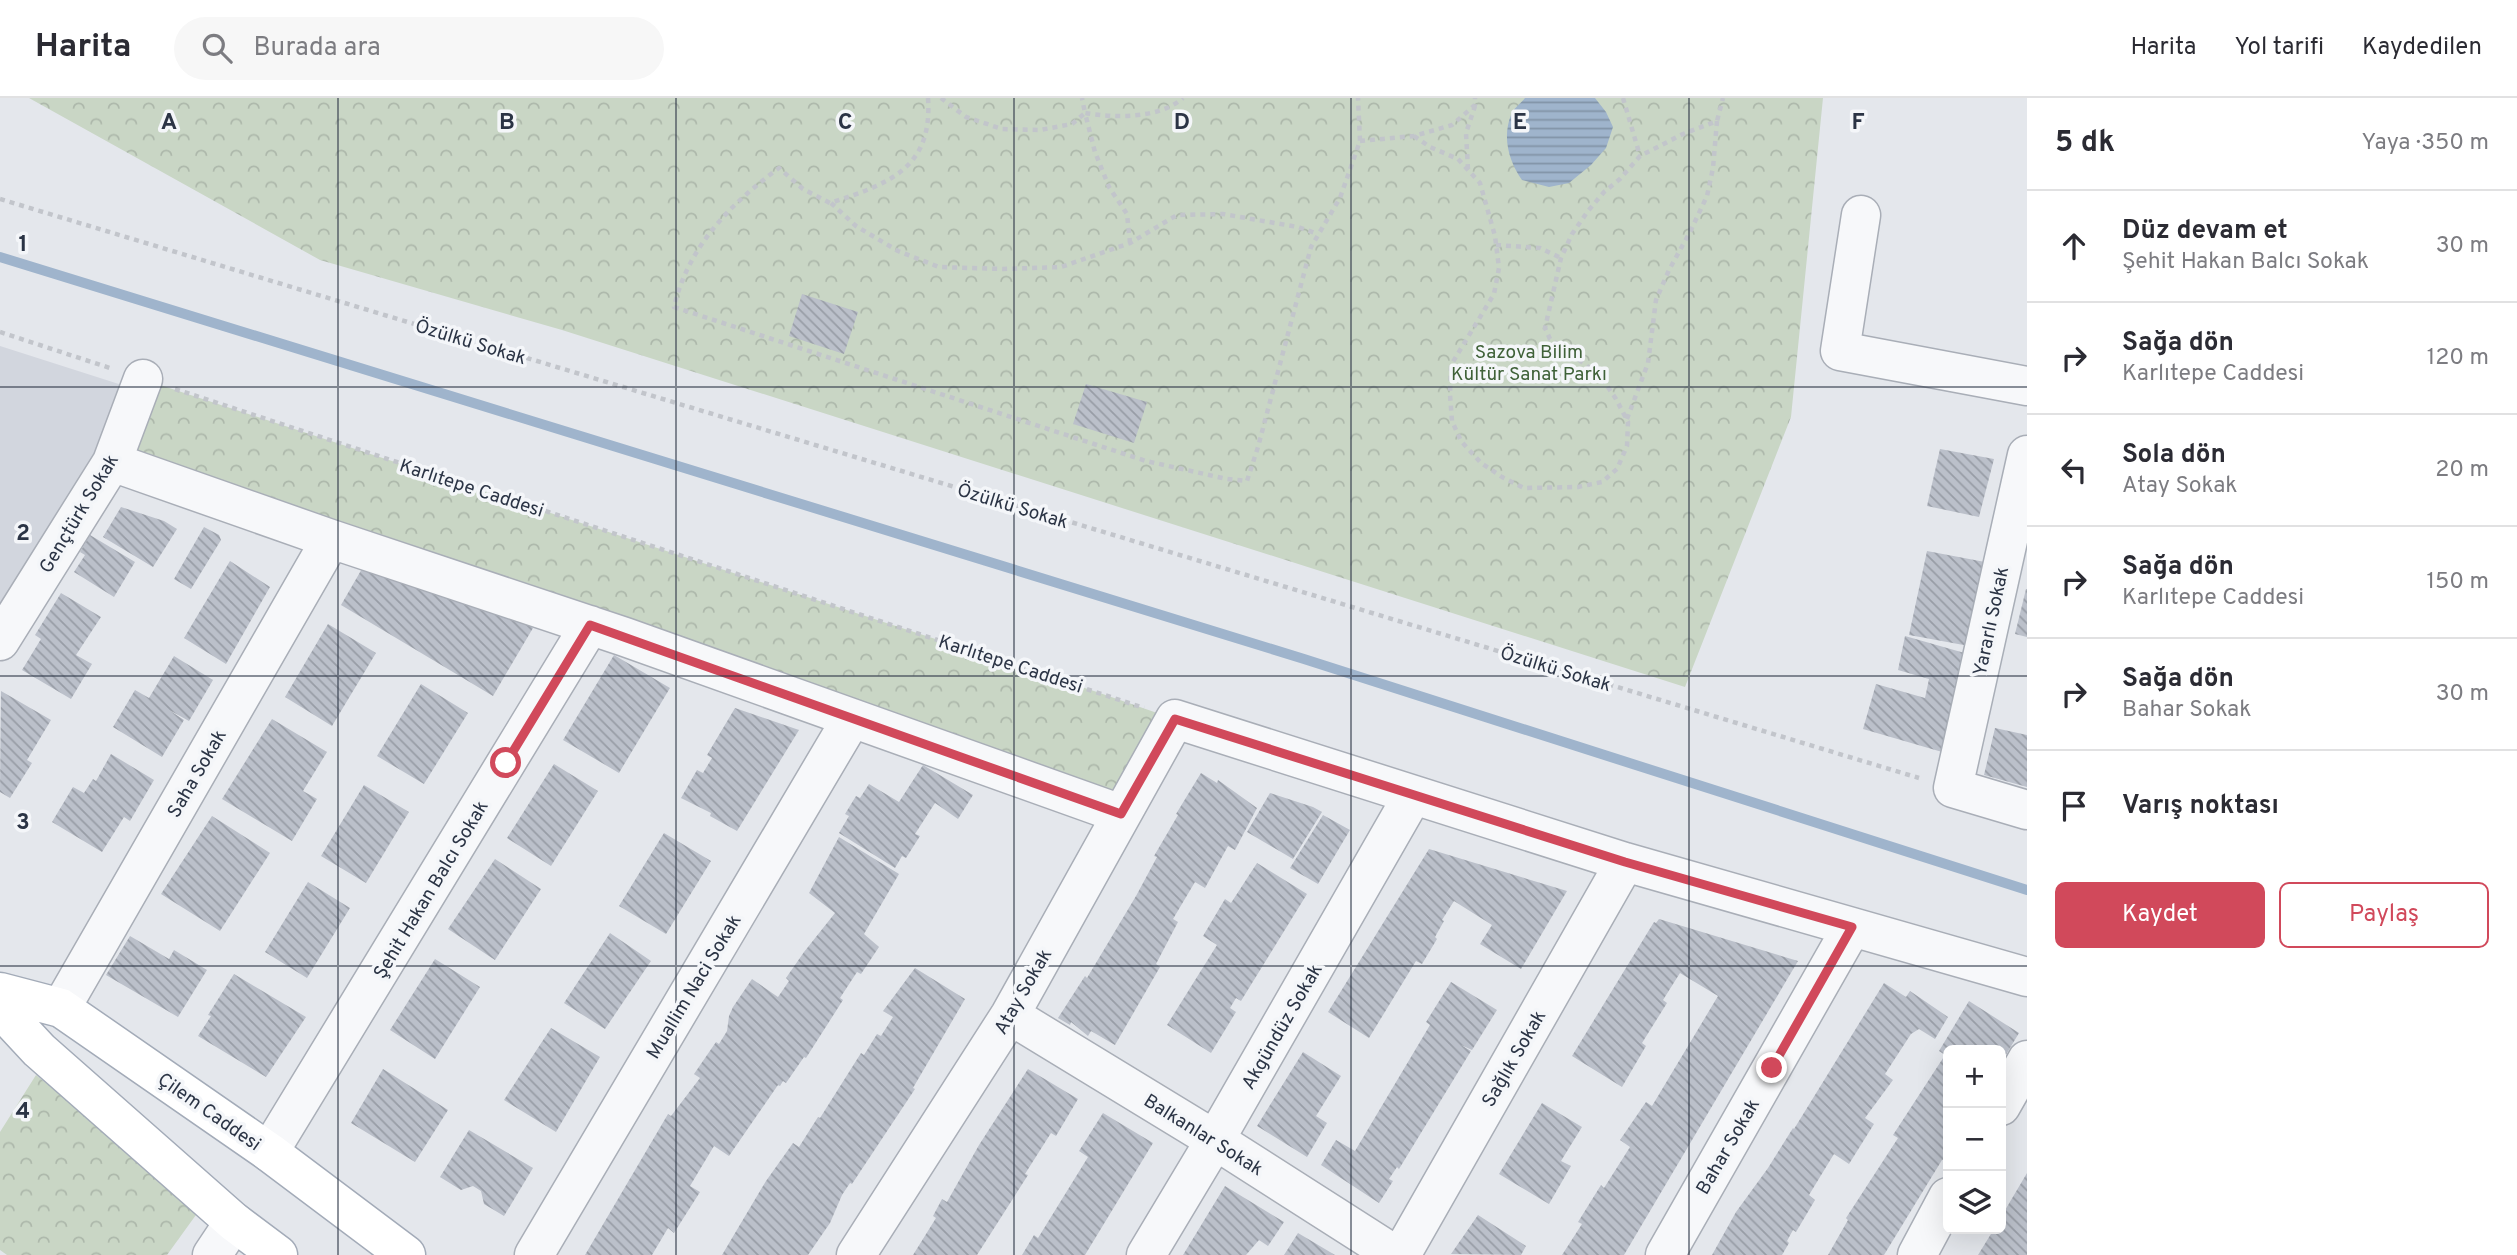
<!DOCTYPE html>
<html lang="tr">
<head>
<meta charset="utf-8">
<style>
	:root { --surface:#fff; --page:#f7f7f7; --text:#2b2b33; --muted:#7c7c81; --line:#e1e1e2; --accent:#d1495b }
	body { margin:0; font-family:Overpass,sans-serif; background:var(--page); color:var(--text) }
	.controls { position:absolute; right:21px; bottom:21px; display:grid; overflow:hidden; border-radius:10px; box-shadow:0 7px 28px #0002 }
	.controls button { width:63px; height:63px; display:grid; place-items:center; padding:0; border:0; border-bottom:2px solid var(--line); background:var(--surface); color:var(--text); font:35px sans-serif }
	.stop { position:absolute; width:21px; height:21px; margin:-16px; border:5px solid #d1495b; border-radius:50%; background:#fff }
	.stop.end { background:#d1495b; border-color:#fff; box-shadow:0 2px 7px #0008 }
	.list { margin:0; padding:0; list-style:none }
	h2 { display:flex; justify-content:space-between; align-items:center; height:91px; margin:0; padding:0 28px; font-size:30px }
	h2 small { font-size:23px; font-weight:400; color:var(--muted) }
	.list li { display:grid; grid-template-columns:46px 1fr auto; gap:21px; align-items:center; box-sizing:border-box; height:112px; padding:0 28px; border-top:2px solid var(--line) }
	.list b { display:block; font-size:26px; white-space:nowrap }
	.list p { margin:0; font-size:23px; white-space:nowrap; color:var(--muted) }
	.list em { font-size:23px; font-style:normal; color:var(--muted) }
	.actions { display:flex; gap:14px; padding:21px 28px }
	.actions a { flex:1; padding:16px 0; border:2px solid var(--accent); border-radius:10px; text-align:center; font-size:24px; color:var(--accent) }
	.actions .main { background:var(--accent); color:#fff }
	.icon { flex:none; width:38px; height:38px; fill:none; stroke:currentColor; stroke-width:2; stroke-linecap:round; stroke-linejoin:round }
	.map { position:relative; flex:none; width:2027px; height:1157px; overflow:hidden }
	header { display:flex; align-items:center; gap:42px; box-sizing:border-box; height:98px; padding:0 35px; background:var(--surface); border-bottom:2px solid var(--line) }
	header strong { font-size:33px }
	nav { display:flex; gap:38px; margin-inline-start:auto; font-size:24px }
	.search { width:490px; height:63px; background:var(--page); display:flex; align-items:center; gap:18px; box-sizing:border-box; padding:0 24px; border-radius:38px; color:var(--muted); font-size:26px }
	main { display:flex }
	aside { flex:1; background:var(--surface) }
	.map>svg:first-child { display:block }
	.built { fill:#d2d6de }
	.park { fill:url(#park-crowns) }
	.water { fill:url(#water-rules) }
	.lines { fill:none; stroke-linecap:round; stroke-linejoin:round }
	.stream { stroke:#9fb4cc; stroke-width:10 }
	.building { fill:url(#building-back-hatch) }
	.minor-casing { stroke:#a9aeb7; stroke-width:41 }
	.major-casing { stroke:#a3abb8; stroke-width:41 }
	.path { stroke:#c2c5cb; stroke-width:4.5; stroke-dasharray:5 5; stroke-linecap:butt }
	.minor { stroke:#f7f8fa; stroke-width:38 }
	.major { stroke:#fff; stroke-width:38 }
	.route { stroke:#d1495b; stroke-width:9 }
	.grid { fill:none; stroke:#2b3445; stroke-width:2; stroke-opacity:0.55 }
	.labels { text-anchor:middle; stroke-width:7; stroke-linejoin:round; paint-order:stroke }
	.street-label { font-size:19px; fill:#2b3445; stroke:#f4f6f9 }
	.park-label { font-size:19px; fill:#3f6138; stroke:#f4f6f9 }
	.grid-label { font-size:23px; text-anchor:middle; font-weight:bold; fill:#2b3445; stroke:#f4f6f9; stroke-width:7; stroke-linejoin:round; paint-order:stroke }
</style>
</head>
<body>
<header>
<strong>Harita</strong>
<div class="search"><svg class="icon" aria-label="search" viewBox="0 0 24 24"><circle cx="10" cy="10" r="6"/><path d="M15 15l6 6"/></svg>Burada ara</div>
<nav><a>Harita</a><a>Yol tarifi</a><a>Kaydedilen</a></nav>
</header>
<main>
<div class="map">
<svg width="2027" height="1157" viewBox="0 0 2027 1157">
	<defs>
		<pattern id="park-crowns" width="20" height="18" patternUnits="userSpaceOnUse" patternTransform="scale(1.75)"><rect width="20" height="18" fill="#c9d6c5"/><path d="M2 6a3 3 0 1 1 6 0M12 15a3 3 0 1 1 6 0" fill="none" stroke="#adb8ab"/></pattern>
		<pattern id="water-rules" width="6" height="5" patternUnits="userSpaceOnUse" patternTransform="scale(1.75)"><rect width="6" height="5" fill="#9fb4cc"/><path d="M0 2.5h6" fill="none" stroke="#8293a7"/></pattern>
		<pattern id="building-back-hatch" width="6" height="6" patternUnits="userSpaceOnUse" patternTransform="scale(1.75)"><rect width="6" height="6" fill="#bbc0ca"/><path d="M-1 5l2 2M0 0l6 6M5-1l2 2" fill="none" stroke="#989da6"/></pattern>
	</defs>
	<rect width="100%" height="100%" fill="#e4e7ec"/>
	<!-- built -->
	<path class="built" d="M 0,248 L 125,288 L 99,362 L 0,517 Z"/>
	<!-- park -->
	<path class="park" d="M 29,0 L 1823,0 L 1791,319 L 1685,589 L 562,232 L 320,162 Z
		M 154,285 L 1097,594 L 1160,616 L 1114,702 L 129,358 Z
		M 36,977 L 201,1110 L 167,1157 L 7,1157 L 0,1152 L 0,1034 Z"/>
	<!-- water -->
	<path class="water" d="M 1525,0 L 1595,0 L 1606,14 L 1613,29 L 1606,50 L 1591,67 L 1569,85 L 1549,89 L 1522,82 C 1509,63 1502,40 1511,17 C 1513,11 1521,5 1525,0 Z"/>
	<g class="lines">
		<!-- stream -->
		<path class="stream" d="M 0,159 L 1304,561 L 2027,792"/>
	</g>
	<!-- building -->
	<path class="building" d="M 802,196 L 858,214 L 844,256 L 789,238 Z
		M 1086,286 L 1147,304 L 1134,345 L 1073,326 Z
		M 1940,351 L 1994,361 L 1979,419 L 1927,408 Z
		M 121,409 L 164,423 L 177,431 L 153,469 L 103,439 Z
		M 204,429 L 219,437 L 221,442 L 191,491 L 174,481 Z
		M 90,437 L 135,464 L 114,499 L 74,474 L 85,457 L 80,454 Z
		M 1927,453 L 1985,464 L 1969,548 L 1909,537 Z
		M 230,463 L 270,489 L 226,566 L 184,540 Z
		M 363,469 L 378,477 L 380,474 L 410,488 L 412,485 L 426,493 L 428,490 L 444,500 L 446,497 L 514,517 L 533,530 L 493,598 L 341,507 Z
		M 2026,491 L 2027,491 L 2027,539 L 2015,536 Z
		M 61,495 L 101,519 L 76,557 L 92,566 L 71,601 L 22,572 L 41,541 L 35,537 Z
		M 328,526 L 376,555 L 332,628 L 285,599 Z
		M 1905,538 L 1968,556 L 1949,656 L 1863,631 L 1876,586 L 1925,600 L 1929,581 L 1898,572 Z
		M 614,557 L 670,590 L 619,675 L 563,642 Z
		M 174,558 L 213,582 L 189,623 L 169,612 L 184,622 L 162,659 L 113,629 L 135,592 L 149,600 Z
		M 421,586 L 468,615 L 424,686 L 377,658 Z
		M 1,593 L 51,622 L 27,662 L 32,665 L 10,700 L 0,694 Z
		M 735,610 L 799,632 L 737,733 L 710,718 L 711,715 L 681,700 L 697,672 L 703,675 L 712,660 L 707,657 Z
		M 272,621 L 327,654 L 303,693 L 317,701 L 292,743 L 222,701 Z
		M 1995,630 L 2027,637 L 2027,689 L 1984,677 Z
		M 111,656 L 154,682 L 130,723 L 124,719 L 102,754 L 52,724 L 73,689 L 84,695 L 93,681 L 96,683 Z
		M 554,666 L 598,693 L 551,768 L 507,740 Z
		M 923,667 L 973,697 L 958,721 L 935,705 L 915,736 L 920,738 L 906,760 L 902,758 L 895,770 L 839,735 L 849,718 L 845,716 L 856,698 L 860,700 L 869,686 L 899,704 Z
		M 1201,675 L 1217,685 L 1218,682 L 1257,710 L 1235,752 L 1228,748 L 1205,790 L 1195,784 L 1173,821 L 1178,824 L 1156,866 L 1160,869 L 1115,947 L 1091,933 L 1088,938 L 1071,924 L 1070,927 L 1058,920 L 1085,878 L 1087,880 L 1136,798 L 1157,759 L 1154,758 L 1178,717 L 1176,716 Z
		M 364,687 L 409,714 L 366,785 L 321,758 Z
		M 1270,695 L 1313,709 L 1322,714 L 1293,761 L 1247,734 Z
		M 1323,717 L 1350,732 L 1318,786 L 1290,770 Z
		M 212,718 L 270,755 L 220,833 L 161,796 Z
		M 664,735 L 711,763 L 666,836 L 619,808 Z
		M 839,739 L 899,776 L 864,836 L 879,849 L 861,876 L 857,874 L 840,900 L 843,902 L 806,960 L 804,959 L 786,985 L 783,983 L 780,988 L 778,987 L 729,1058 L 714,1048 L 690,1088 L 700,1094 L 674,1135 L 668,1130 L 652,1157 L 585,1157 L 668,1016 L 671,1018 L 700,980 L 694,976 L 716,944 L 719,946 L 727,933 L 729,918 L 733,909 L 752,881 L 778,899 L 789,883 L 786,880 L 804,854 L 835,815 L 809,795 Z
		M 1429,751 L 1567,793 L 1521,871 L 1480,846 L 1492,827 L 1454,803 L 1442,822 L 1444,823 L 1435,839 L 1437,841 L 1422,866 L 1416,863 L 1369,940 L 1328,914 Z
		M 495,761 L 541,791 L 495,862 L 448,831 Z
		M 1257,765 L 1307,796 L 1241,903 L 1236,900 L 1230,910 L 1236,914 L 1211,955 L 1167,927 L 1217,847 L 1203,838 L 1225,801 L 1231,805 Z
		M 308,784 L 350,810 L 307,880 L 265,854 Z
		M 1659,821 L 1798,863 L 1624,1157 L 1562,1157 L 1582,1126 L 1578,1124 L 1601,1087 L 1604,1090 L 1630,1049 L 1620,1042 L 1646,1004 L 1652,1008 L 1718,898 L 1680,875 L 1663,902 L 1667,905 L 1642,945 L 1646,948 L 1622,989 L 1572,958 L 1654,824 L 1656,825 Z
		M 610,835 L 651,863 L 605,931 L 564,905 Z
		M 130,838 L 169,861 L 174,852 L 207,872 L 178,919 L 106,877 Z
		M 435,861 L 480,889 L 435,961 L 390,932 Z
		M 915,870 L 965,901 L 913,990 L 915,991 L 852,1086 L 850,1085 L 842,1097 L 830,1125 L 808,1157 L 722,1157 L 766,1083 L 793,1045 L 799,1049 L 818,1019 L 820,1020 L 861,955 L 864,957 L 877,936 L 881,938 L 893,919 L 883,913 Z
		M 234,876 L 306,919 L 266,979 L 198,938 L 211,918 L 208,917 Z
		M 1451,884 L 1497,912 L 1472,952 L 1461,947 L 1471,953 L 1399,1071 L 1397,1069 L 1389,1081 L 1393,1083 L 1379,1105 L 1321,1067 L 1336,1042 L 1355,1053 L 1430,927 L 1426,924 Z
		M 1884,885 L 1906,899 L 1910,893 L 1948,919 L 1935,941 L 1919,931 L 1911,936 L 1885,976 L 1893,982 L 1865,1020 L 1874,1026 L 1849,1066 L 1834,1056 L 1809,1097 L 1815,1102 L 1796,1134 L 1793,1132 L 1787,1143 L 1789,1145 L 1782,1157 L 1712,1157 L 1736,1114 L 1768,1070 L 1793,1030 L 1794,1031 Z
		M 1969,903 L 2019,935 L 2001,965 L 2001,952 L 1948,952 L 1948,1061 L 1942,1062 L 1884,1157 L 1828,1157 L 1848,1122 L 1846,1120 L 1898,1040 L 1893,1037 L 1945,957 L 1939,953 Z
		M 551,930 L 600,959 L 556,1034 L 504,1002 Z
		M 1303,954 L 1341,978 L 1316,1018 L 1327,1025 L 1307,1059 L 1257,1028 Z
		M 383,971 L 448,1012 L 415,1064 L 351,1025 Z
		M 1028,971 L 1078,1001 L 1056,1038 L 1051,1035 L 1025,1076 L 1028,1077 L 977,1157 L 913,1157 L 936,1120 L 933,1118 L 942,1101 L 947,1104 L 979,1047 Z
		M 1542,1005 L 1582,1029 L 1561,1063 L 1571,1068 L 1549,1106 L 1499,1076 Z
		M 1103,1015 L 1153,1045 L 1085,1157 L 1022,1157 L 1034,1137 L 1038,1140 L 1088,1059 L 1079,1053 Z
		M 469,1032 L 533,1070 L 504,1118 L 484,1106 L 481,1093 L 473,1088 L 461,1092 L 440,1079 Z
		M 2027,1075 L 2027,1157 L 1978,1157 L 1994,1131 L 2001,1131 L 2001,1119 Z
		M 1225,1088 L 1284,1124 L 1268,1148 L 1259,1142 L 1246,1157 L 1183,1157 Z
		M 1478,1117 L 1526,1148 L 1521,1157 L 1451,1156 Z
		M 1298,1135 L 1335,1157 L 1284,1157 Z"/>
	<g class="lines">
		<!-- minor casing -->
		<g class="minor-casing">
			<path id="minor" d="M 1861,117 L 1840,253 L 2027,288
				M 2027,357 L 1953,690 L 2027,712
				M 112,364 L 331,441 L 625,539 L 1121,716
				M 0,543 L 112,364 L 143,281
				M 61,910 L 331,441
				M 1010,917 L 1215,1042 L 1395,1157
				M 2001,1008 L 2027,962
				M 269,1054 L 590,527
				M 212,1157 L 234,1124
				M 534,1157 L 852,620
				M 856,1157 L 1010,917 L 1175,621 L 1625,764 L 2027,879
				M 1146,1157 L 1215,1042 L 1413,697
				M 1401,1157 L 1625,764
				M 1665,1157 L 1852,829
				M 1917,1157 L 1948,1099"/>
		</g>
		<!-- major casing -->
		<g class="major-casing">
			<path id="major" d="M 0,894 L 61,910 L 269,1054 L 406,1157
				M 0,910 L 39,952 L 234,1124 L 278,1157"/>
		</g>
		<!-- path -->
		<path class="path" d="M 928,0 C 933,71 888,86 830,105 L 803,91 L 779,70 C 730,106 688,149 674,209 L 1146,363 L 1227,381 L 1247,383 L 1258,349 L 1311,149 L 1340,100 L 1360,43 L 1358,0
			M 941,0 L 966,19 L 1002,31 L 1040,32 L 1072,26 L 1085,15 L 1082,0
			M 1623,0 L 1640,58
			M 1414,38 L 1430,49 L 1458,61 L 1480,85 L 1495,138 L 1499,170 L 1494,196 L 1451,267 L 1450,297 L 1452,323 L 1461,343 L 1481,365 L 1502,379 L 1524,390 L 1578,389 L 1602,384 L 1617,371 L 1627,348 L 1628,324 L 1616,301 L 1603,282 L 1586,267 L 1550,241 L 1545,230 L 1561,160 L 1572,136 L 1588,113 L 1604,94 L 1620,81 L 1640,58 L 1683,36 L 1717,23 L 1723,0
			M 1360,43 L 1414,38 L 1452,27 L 1475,7 L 1475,0
			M 1468,71 L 1466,35 L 1475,8
			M 0,101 L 1919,680
			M 831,105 L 856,128 L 898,153 L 939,169 L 1003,171 L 1061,169 L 1130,145 L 1177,117 L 1223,116 L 1298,129 L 1318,136
			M 1130,145 L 1127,116 L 1109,89 L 1095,54 L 1085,15 C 1115,20 1159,21 1183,0
			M 1496,147 L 1540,150 L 1561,160
			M 0,234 L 110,270
			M 175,291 L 1144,610
			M 1627,321 L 1648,265 L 1656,202 L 1669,172 L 1690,134 L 1707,98 L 1713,70 L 1717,23"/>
		<!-- minor -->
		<use href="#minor" class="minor"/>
		<!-- major -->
		<use href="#major" class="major"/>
	</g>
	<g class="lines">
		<!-- route -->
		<path class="route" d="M 506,665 L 590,527 L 1121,716 L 1175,621 L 1625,764 L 1852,829 L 1772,970"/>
	</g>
	<!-- grid -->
	<path class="grid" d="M 338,0 L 338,1157M 676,0 L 676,1157M 1014,0 L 1014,1157M 1351,0 L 1351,1157M 1689,0 L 1689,1157M 0,289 L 2027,289M 0,578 L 2027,578M 0,868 L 2027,868"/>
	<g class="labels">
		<!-- street labels -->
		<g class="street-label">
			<text transform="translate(471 243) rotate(17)" y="7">Özülkü Sokak</text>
			<text transform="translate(472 389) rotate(18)" y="7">Karlıtepe Caddesi</text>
			<text transform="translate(1013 407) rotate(17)" y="7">Özülkü Sokak</text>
			<text transform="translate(78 415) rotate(-59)" y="7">Gençtürk Sokak</text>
			<text transform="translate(1990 523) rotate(-78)" y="7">Yararlı Sokak</text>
			<text transform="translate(1011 565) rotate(18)" y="7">Karlıtepe Caddesi</text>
			<text transform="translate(1556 570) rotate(17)" y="7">Özülkü Sokak</text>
			<text transform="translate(196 675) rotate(-60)" y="7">Saha Sokak</text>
			<text transform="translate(430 791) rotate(-59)" y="7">Şehit Hakan Balcı Sokak</text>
			<text transform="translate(693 888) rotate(-59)" y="7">Muallim Naci Sokak</text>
			<text transform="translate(1022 893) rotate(-60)" y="7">Atay Sokak</text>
			<text transform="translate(1281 928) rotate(-60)" y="7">Akgündüz Sokak</text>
			<text transform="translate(1513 960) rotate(-60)" y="7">Sağlık Sokak</text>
			<text transform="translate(210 1013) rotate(35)" y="7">Çilem Caddesi</text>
			<text transform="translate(1204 1036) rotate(32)" y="7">Balkanlar Sokak</text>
			<text transform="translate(1727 1048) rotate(-60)" y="7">Bahar Sokak</text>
		</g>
		<!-- park labels -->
		<g class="park-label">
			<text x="1529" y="260">Sazova Bilim<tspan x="1529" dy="22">Kültür Sanat Parkı</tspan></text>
		</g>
	</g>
	<g class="grid-label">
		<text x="169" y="31">A</text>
		<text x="507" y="31">B</text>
		<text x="845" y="31">C</text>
		<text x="1182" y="31">D</text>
		<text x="1520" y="31">E</text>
		<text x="1858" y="31">F</text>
		<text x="23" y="153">1</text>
		<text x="23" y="442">2</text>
		<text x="23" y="731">3</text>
		<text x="23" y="1020">4</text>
	</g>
</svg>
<div class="controls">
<button>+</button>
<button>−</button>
<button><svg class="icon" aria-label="layers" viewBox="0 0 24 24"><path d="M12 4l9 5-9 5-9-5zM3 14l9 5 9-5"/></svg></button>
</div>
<div class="stop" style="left:506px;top:665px"></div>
<div class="stop end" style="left:1772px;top:970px"></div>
</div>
<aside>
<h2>5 dk<small>Yaya · 350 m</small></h2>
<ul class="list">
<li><svg class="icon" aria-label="ahead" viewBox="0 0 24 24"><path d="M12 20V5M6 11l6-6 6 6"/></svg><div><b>Düz devam et</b><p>Şehit Hakan Balcı Sokak</p></div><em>30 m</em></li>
<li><svg class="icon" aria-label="right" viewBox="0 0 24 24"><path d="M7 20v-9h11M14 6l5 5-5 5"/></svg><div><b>Sağa dön</b><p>Karlıtepe Caddesi</p></div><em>120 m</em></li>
<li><svg class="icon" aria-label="left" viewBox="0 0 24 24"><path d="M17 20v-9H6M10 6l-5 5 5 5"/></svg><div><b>Sola dön</b><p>Atay Sokak</p></div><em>20 m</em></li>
<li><svg class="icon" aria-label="right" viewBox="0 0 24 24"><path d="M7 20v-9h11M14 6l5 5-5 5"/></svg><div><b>Sağa dön</b><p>Karlıtepe Caddesi</p></div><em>150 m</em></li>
<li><svg class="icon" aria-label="right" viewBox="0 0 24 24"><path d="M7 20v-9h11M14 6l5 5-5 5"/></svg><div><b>Sağa dön</b><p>Bahar Sokak</p></div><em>30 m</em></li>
<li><svg class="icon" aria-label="arrive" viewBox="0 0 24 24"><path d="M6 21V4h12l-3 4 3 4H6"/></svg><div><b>Varış noktası</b></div></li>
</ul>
<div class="actions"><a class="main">Kaydet</a><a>Paylaş</a></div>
</aside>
</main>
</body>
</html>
